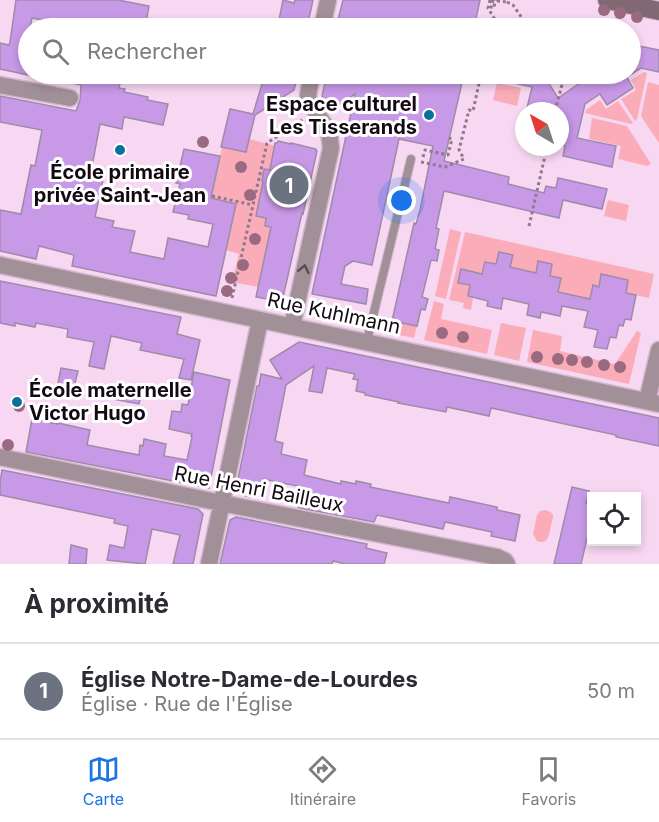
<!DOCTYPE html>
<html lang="fr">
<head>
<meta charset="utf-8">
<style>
	:root { --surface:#fff; --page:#f2f2f3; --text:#2b2b33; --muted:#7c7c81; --line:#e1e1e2; --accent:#1a73e8 }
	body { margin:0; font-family:Inter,sans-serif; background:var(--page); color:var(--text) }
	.controls { position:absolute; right:18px; bottom:18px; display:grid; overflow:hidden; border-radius:0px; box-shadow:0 3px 9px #0003 }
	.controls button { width:54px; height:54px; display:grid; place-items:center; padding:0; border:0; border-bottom:2px solid var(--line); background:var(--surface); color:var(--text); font:30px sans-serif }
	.compass { position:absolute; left:515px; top:102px; width:54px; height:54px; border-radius:50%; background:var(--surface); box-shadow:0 3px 9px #0003; rotate:321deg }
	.you { position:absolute; left:402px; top:201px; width:21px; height:21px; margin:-15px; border:4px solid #fff; border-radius:50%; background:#1a73e8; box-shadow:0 0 0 9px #1a73e833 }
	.badge { display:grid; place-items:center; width:39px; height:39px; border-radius:50%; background:var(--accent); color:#fff; font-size:20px; font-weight:700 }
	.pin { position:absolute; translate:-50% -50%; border:3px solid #fff; box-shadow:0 2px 6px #0006 }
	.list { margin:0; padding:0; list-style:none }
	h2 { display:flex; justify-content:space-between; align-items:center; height:78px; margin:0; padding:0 24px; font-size:26px }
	h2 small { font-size:20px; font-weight:400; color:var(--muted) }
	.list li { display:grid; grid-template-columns:39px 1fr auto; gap:18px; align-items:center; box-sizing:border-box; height:96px; padding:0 24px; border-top:2px solid var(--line) }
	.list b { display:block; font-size:22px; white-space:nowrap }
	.list p { margin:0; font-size:20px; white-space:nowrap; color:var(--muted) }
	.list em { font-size:20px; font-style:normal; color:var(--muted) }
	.icon { flex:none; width:33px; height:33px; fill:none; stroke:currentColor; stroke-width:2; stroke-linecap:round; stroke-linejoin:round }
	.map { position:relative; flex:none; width:659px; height:564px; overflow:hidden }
	.search { position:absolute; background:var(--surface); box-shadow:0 3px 9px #0003; left:18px; right:18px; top:18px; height:66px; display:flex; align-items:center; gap:15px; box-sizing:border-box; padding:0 21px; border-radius:33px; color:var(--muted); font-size:22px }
	.sheet { height:174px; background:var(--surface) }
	nav { display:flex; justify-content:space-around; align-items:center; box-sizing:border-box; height:84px; border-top:2px solid var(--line); background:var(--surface); font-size:16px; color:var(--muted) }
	nav a { display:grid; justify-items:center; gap:3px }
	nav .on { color:var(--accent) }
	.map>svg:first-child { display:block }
	.green { fill:#fbacb9 }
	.building { fill:#c899e7; stroke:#9d8baa; stroke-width:1.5 }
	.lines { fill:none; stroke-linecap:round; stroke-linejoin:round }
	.lane-casing { stroke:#d3b6ce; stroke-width:10 }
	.street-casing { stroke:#d3b6ce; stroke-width:19 }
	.secondary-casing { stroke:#d3b6ce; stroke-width:20 }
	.path { stroke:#8f798c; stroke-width:3; stroke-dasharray:3 3; stroke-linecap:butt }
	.lane { stroke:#a19098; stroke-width:8 }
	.street { stroke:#a19098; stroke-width:16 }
	.secondary { stroke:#816974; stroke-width:18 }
	.tree { fill:#9a6a80 }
	.oneway { stroke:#5a4c55 }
	.poi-dot { fill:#0c709d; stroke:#fff; stroke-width:2 }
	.labels { text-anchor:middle; stroke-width:6; stroke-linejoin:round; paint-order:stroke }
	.poi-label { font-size:20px; font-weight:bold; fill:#130912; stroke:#fff; text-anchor:end }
	.street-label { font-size:20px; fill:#130912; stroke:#fff }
</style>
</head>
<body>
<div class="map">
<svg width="659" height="564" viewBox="0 0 659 564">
	<rect width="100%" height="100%" fill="#f7d7f2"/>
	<!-- green -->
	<path class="green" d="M 644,72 L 647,73 L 637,119 L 635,121 L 621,99 L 636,90 L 631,80 Z
		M 648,82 L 659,85 L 659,143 L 641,116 Z
		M 497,83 L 521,88 L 517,106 L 493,100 Z
		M 600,100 L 606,109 L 618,101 L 633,123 L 631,124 L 585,113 L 586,110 Z
		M 592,118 L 627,126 L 651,164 L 647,166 L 618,159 L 621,146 L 589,139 Z
		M 249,139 L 276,146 L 272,158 L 273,160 L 272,168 L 270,167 L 270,169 L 271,170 L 264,169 L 262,181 L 268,183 L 265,226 L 271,227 L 258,287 L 232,282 L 239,254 L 226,250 L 236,204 L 211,198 L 222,147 L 246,152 Z
		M 608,200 L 629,205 L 626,221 L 604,216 Z
		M 450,229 L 461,232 L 446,299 L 435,296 Z
		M 465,232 L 654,274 L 649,298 L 626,293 L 628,280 L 602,274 L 599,287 L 593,286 L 590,299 L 558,292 L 561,279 L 550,276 L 552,264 L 539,261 L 536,273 L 510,267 L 513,255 L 496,264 L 485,262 L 482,274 L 461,270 L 458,283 L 470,285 L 468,296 L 473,298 L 471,310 L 463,308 L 464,303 L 449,300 Z
		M 434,301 L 444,304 L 441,319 L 492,330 L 487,354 L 424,340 Z
		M 392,321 L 417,326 L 414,338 L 390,333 Z
		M 501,323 L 526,328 L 519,361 L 494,355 Z
		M 533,330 L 562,336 L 560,351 L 615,364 L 637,331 L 641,333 L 629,384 L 527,362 Z
		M 545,510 C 548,511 551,511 553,515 C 553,517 552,523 551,525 C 549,535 549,545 537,541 L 533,534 L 537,515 L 540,511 Z"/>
	<!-- building -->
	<path class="building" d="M 16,0 L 118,0 L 149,6 L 145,28 L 67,28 L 68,25 L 32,18 L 30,28 L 28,28 L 28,75 L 0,69 L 0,43 L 9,45 L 10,42 Z
		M 283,0 L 294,3 L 295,0 L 313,0 L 307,28 L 280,28 L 281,20 L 279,20 Z
		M 343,0 L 480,0 L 474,28 L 336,28 Z
		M 639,46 L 659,50 L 659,72 L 641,68 L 630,75 L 630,51 Z
		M 54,74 L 122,74 L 119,88 L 125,89 L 124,92 L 148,97 L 147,100 L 168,104 L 163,125 L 124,117 L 122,129 L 100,124 L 90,177 L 103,180 L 95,217 L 114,221 L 112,227 L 135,231 L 130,252 L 164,259 L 168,238 L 208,247 L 213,224 L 188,219 L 189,215 L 173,212 L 180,184 L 176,183 L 184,149 L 220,156 L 211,198 L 236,204 L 216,296 L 72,266 L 74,255 L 39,246 L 36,259 L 0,251 L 0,210 L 21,214 L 31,165 L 35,166 L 42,130 L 0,122 L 0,96 L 76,111 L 80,100 L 81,85 L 53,79 Z
		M 265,74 L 298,74 L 294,90 L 255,115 L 246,152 L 221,147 L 230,109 L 253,114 Z
		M 327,74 L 464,74 L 444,161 L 509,177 L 508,184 L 544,193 L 546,186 L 556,188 L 558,178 L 607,189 L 602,209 L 563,200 L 559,218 L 444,191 L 436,228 L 439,229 L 435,249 L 439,250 L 437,261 L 431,260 L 422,297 L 428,299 L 425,310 L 421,309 L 417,326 L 392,321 L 414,223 L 416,224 L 420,210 L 433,146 L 399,139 L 372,265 L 353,261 L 345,266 L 341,284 L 368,289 L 366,304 L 312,294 L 355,94 L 332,110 L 322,96 Z
		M 496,74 L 543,74 L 558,98 L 593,74 L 625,74 L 633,88 L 607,105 L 600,94 L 585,104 L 577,138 L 616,146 L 612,167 L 563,156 L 565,146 L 560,145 L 560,111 L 537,111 L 527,108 L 532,87 L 495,79 Z
		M 278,141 L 291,144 L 291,143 L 316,149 L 316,151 L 317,151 L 303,214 L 302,213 L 282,302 L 256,297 L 271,227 L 265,226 L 266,218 L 256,216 L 263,182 L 262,181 L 264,169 L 270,170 L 275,143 L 277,143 Z
		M 499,252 L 513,255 L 510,267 L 536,273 L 538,261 L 552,264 L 550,276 L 561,278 L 558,292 L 590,299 L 593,285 L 599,287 L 601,274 L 628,280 L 626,293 L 636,295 L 631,320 L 625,319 L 623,326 L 619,325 L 616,338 L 610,337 L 607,349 L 594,347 L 598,330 L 584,327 L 588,311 L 562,306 L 560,316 L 541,312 L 540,318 L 527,315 L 529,304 L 503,298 L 501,309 L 487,306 L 488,301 L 468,296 L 470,285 L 458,283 L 461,269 L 482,274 L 485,262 L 496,264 Z
		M 0,281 L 181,317 L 177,334 L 200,340 L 191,380 L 179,378 L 184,359 L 140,350 L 142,343 L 111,336 L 104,369 L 89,366 L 94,342 L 67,337 L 68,329 L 36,323 L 35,327 L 15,323 L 15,326 L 0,323 Z
		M 299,342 L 659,418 L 659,446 L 616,437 L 616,435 L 491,408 L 489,416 L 447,407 L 446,412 L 398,403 L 399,402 L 365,395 L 365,393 L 356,391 L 358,380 L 353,379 L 355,374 L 327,368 L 322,393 L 309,391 L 314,366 L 286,385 L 275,441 L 283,443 L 281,454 L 307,460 L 304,475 L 341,484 L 341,481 L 356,484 L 356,481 L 371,484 L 370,487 L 449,503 L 450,497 L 497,507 L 497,510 L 520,515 L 515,541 L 491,536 L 492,532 L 445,522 L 443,529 L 377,515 L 374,522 L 300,508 L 298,507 L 302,487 L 263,479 L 261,488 L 252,486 L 250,497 L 239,494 L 236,489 L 257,386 L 259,386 L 261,374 L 282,379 L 270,360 Z
		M 61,368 L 78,371 L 73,391 L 57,388 Z
		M 194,372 L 230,380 L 209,488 L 26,452 L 32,419 L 58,424 L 58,423 L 90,430 L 87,445 L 139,455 L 140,445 L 143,446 L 144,439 L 166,444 L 164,456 L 187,460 L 192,437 L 191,436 L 192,434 L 169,429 L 172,411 L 181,412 L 182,404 L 188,405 Z
		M 109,384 L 142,391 L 139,404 L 107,398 Z
		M 2,470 L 198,509 L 203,514 L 193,564 L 173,564 L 180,535 L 152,529 L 145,564 L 107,560 L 110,545 L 124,548 L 128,526 L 114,523 L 115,519 L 0,495 L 0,483 Z
		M 572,487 L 589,491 L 586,503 L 591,505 L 591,531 L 589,530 L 581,564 L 554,564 Z
		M 236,517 L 367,544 L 366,548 L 387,553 L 384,564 L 345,564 L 333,561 L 332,564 L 220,564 L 230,520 Z
		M 71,545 L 87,549 L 86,564 L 69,564 Z"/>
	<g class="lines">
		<!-- lane casing -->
		<g class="lane-casing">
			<path id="lane" d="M 367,341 L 411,159"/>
		</g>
		<!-- street casing -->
		<g class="street-casing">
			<path id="street" d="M 322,28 L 328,0
				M 0,85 L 70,98
				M 0,265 L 659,404
				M 292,326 L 331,148 L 329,132 L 309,101 L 308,95 L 312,74
				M 647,401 L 659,350
				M 0,457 L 231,505 L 497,557 L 505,561 L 507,564
				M 209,564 L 260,320"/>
		</g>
		<!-- secondary casing -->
		<g class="secondary-casing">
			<path id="secondary" d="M 607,0 L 659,11"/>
		</g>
		<!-- path -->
		<path class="path" d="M 490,0 L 488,8 L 494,18 L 492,28
			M 493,0 L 491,7 L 494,8 L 495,0
			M 498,0 L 498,1 L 507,2 L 507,0
			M 507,2 L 513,5 L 529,28
			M 493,24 L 504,20 L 513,25
			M 513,25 L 523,19
			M 555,111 L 563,81 L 558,74
			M 423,157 L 425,150 L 448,155 L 452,139 L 449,138
			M 421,162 L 445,167 L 464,159 L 459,150 L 469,110 L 473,111 L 481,74
			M 212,196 L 253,205
			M 529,226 L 547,147
			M 232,298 L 267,143 L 304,119"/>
		<!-- lane -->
		<use href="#lane" class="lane"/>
		<!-- street -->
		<use href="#street" class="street"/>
		<!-- secondary -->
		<use href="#secondary" class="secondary"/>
	</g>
	<!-- trees -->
	<g class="tree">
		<circle cx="604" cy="10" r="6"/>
		<circle cx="620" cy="13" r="6"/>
		<circle cx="637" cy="17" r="6"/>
		<circle cx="203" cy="142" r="6"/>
		<circle cx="241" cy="167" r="6"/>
		<circle cx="250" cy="195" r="6"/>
		<circle cx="255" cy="239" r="6"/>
		<circle cx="243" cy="265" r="6"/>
		<circle cx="231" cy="278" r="6"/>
		<circle cx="227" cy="291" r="6"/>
		<circle cx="442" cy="333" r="6"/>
		<circle cx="463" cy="337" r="6"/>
		<circle cx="537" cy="357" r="6"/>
		<circle cx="558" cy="359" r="6"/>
		<circle cx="572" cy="360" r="6"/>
		<circle cx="587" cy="362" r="6"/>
		<circle cx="604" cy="365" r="6"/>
		<circle cx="620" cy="367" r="6"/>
		<circle cx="19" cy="406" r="6"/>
		<circle cx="8" cy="445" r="6"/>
	</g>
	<!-- one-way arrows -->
	<defs><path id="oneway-chevron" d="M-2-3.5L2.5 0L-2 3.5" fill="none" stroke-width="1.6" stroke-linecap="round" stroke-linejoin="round" transform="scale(1.5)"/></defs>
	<use class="oneway" href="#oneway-chevron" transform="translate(304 269) rotate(-78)"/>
	<!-- markers -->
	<g class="poi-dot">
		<circle cx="429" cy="115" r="6"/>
		<circle cx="120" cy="150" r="6"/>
		<circle cx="17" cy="402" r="6"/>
	</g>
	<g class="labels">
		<!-- poi labels -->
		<g class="poi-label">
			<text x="417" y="111">Espace culturel<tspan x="417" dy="23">Les Tisserands</tspan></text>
			<text x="120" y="179" text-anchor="middle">École primaire<tspan x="120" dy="23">privée Saint-Jean</tspan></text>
			<text x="29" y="397" text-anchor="start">École maternelle<tspan x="29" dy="23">Victor Hugo</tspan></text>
		</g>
		<!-- street labels -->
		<g class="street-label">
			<text transform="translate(334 313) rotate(12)" y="7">Rue Kuhlmann</text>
			<text transform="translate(259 489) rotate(11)" y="7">Rue Henri Bailleux</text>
		</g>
	</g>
</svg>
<div class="controls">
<button><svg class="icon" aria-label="locate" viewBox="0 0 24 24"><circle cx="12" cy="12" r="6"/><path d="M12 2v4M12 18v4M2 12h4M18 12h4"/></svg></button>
</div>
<svg class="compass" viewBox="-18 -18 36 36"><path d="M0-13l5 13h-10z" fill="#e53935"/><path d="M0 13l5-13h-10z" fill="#7c7c81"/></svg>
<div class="you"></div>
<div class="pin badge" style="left:289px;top:185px;background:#6b7280">1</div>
<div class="search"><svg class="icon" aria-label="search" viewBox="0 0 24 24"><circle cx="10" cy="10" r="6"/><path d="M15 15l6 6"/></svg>Rechercher</div>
</div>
<section class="sheet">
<h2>À proximité<small></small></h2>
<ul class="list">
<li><span class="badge" style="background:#6b7280">1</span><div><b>Église Notre-Dame-de-Lourdes</b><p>Église · Rue de l'Église</p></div><em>50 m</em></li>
</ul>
</section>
<nav>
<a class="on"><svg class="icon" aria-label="map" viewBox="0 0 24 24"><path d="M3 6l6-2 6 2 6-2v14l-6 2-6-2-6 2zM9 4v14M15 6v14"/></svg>Carte</a>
<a><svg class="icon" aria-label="directions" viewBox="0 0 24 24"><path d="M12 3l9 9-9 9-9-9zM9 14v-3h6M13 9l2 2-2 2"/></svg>Itinéraire</a>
<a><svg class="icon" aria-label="saved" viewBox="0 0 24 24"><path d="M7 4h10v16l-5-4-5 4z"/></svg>Favoris</a>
</nav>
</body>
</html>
